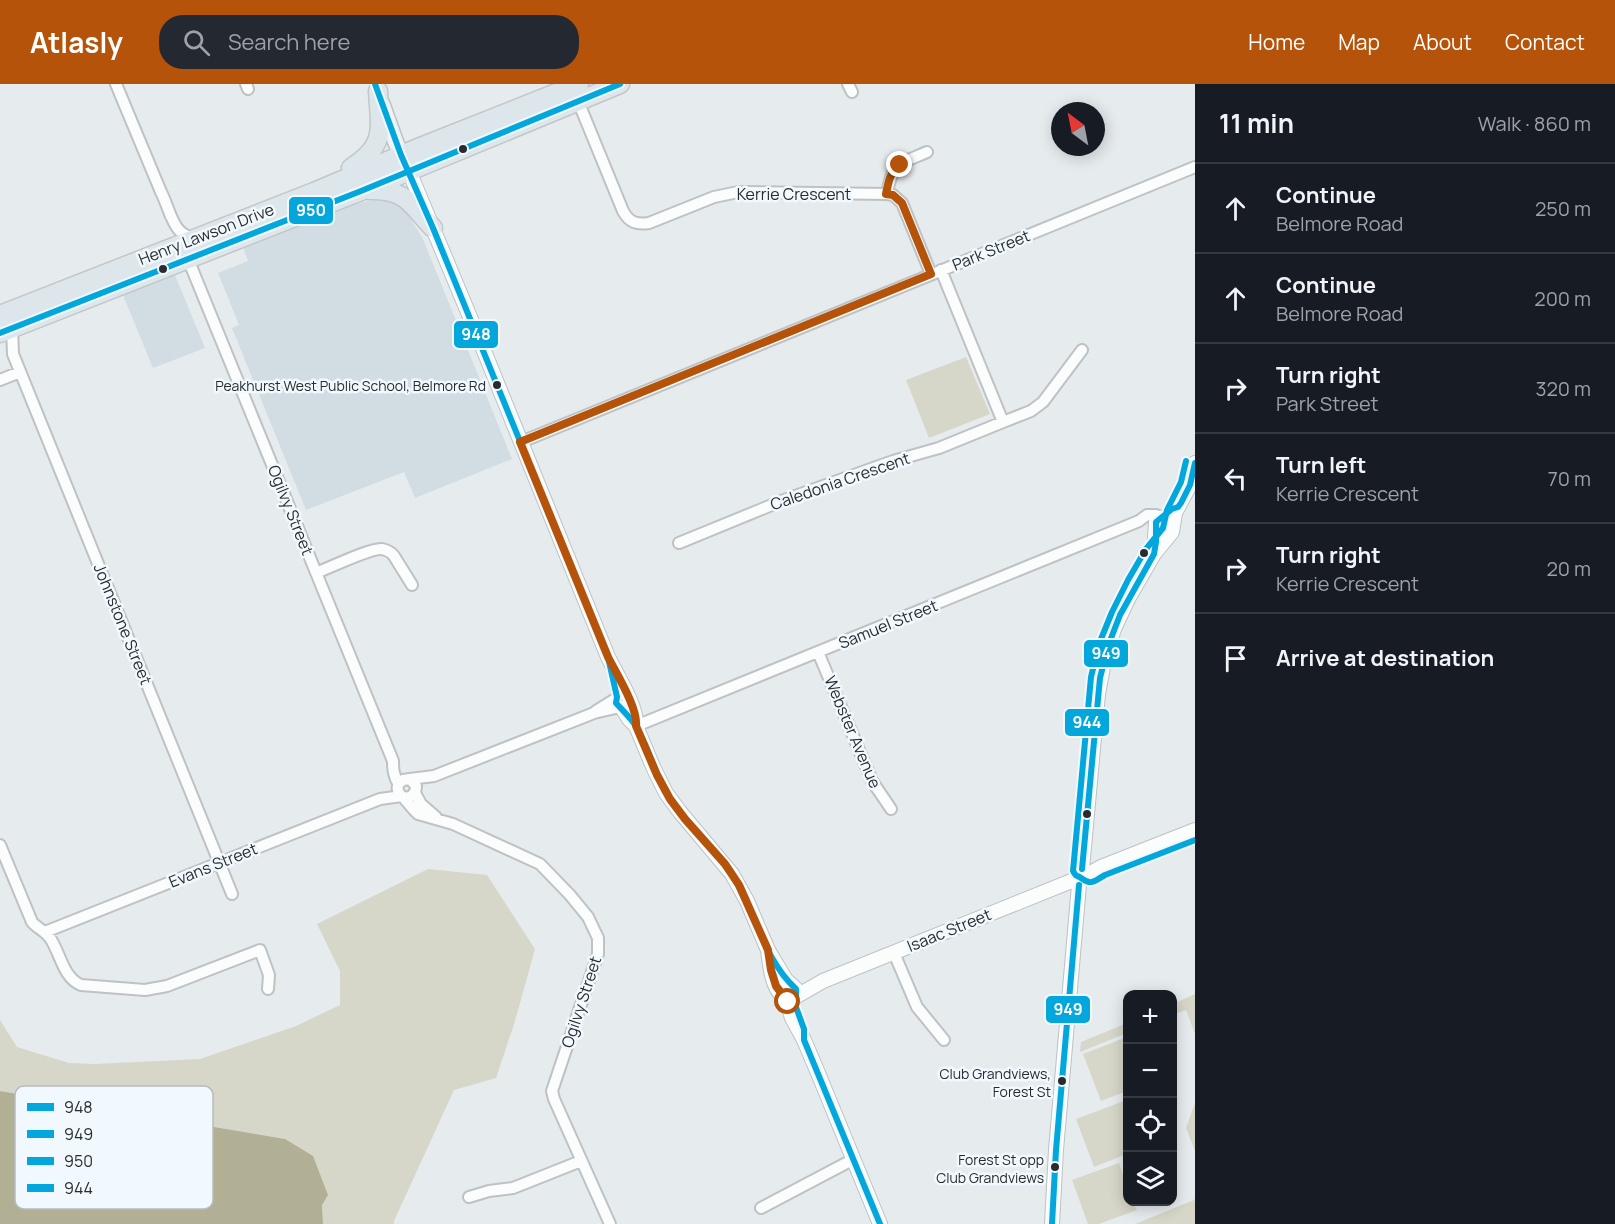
<!DOCTYPE html>
<html lang="en">
<head>
<meta charset="utf-8">
<style>
	:root { --surface:#171b24; --page:#242831; --text:#f1f3f6; --muted:#9ea1a6; --line:#363941; --accent:#b45309 }
	body { margin:0; font-family:Manrope,sans-serif; background:var(--page); color:var(--text) }
	.controls { position:absolute; right:18px; bottom:18px; display:grid; overflow:hidden; border-radius:12px; box-shadow:0 3px 15px #0003 }
	.controls button { width:54px; height:54px; display:grid; place-items:center; padding:0; border:0; border-bottom:2px solid var(--line); background:var(--surface); color:var(--text); font:30px sans-serif }
	.compass { position:absolute; left:1051px; top:18px; width:54px; height:54px; border-radius:50%; background:var(--surface); box-shadow:0 3px 15px #0003; rotate:328deg }
	.stop { position:absolute; width:18px; height:18px; margin:-14px; border:4px solid #b45309; border-radius:50%; background:#fff }
	.stop.end { background:#b45309; border-color:#fff; box-shadow:0 2px 6px #0008 }
	.list { margin:0; padding:0; list-style:none }
	h2 { display:flex; justify-content:space-between; align-items:center; height:78px; margin:0; padding:0 24px; font-size:26px }
	h2 small { font-size:20px; font-weight:400; color:var(--muted) }
	.list li { display:grid; grid-template-columns:39px 1fr auto; gap:18px; align-items:center; box-sizing:border-box; height:90px; padding:0 24px; border-top:2px solid var(--line) }
	.list b { display:block; font-size:22px; white-space:nowrap }
	.list p { margin:0; font-size:20px; white-space:nowrap; color:var(--muted) }
	.list em { font-size:20px; font-style:normal; color:var(--muted) }
	.icon { flex:none; width:33px; height:33px; fill:none; stroke:currentColor; stroke-width:2; stroke-linecap:round; stroke-linejoin:round }
	.map { position:relative; flex:none; width:1195px; height:1140px; overflow:hidden }
	header { display:flex; align-items:center; gap:36px; box-sizing:border-box; height:84px; padding:0 30px; background:var(--accent); color:#fff }
	header strong { font-size:28px }
	nav { display:flex; gap:33px; margin-inline-start:auto; font-size:21px }
	.search { width:420px; height:54px; background:var(--page); display:flex; align-items:center; gap:15px; box-sizing:border-box; padding:0 21px; border-radius:24px; color:var(--muted); font-size:22px }
	main { display:flex }
	aside { flex:1; background:var(--surface) }
	.map>svg:first-child { display:block }
	.built { fill:#d2dde3 }
	.green { fill:#d6d7c9 }
	.water { fill:#b1b094 }
	.lines { fill:none; stroke-linecap:round; stroke-linejoin:round }
	.minor-casing { stroke:#bec2c4; stroke-width:14 }
	.tertiary-casing { stroke:#bec2c4; stroke-width:16 }
	.secondary-casing { stroke:#bec2c4; stroke-width:18 }
	.primary-casing { stroke:#c3c6c7; stroke-width:21 }
	.minor { stroke:#fbfcfc; stroke-width:10 }
	.tertiary { stroke:#fbfcfc; stroke-width:14 }
	.secondary { stroke:#ecf2f5; stroke-width:15 }
	.primary { stroke:#dde7eb; stroke-width:18 }
	.bus-1-casing { stroke:#f1f9fe; stroke-width:10 }
	.bus-2-casing { stroke:#f1f9fe; stroke-width:10 }
	.bus-3-casing { stroke:#f1f9fe; stroke-width:10 }
	.bus-4-casing { stroke:#f1f9fe; stroke-width:10 }
	.bus-1 { stroke:#04a7dc; stroke-width:6 }
	.bus-2 { stroke:#04a7dc; stroke-width:6 }
	.bus-3 { stroke:#04a7dc; stroke-width:6 }
	.bus-4 { stroke:#04a7dc; stroke-width:6 }
	.route { stroke:#b45309; stroke-width:8 }
	.bus-dot { fill:#292c2e; stroke:#f1f9fe; stroke-width:2 }
	.labels { text-anchor:middle; stroke-width:5; stroke-linejoin:round; paint-order:stroke }
	.bus-label { font-size:14px; fill:#292c2e; stroke:#f1f9fe; text-anchor:end }
	.street-label { font-size:16px; fill:#292c2e; stroke:#f1f9fe }
	.key { fill:#f1f9fe; stroke:#b5bcc0; stroke-width:1.5 }
	.key-label { font-size:16px; fill:#292c2e }
	.line-badge { stroke:#f1f9fe; stroke-width:2 }
	.badge-label { font-size:16px; text-anchor:middle; font-weight:bold; fill:#fff }
</style>
</head>
<body>
<header>
<strong>Atlasly</strong>
<div class="search"><svg class="icon" aria-label="search" viewBox="0 0 24 24"><circle cx="10" cy="10" r="6"/><path d="M15 15l6 6"/></svg>Search here</div>
<nav><a>Home</a><a>Map</a><a>About</a><a>Contact</a></nav>
</header>
<main>
<div class="map">
<svg width="1195" height="1140" viewBox="0 0 1195 1140">
	<rect width="100%" height="100%" fill="#e6ebee"/>
	<!-- built -->
	<path class="built" d="M 378,115 L 389,115 L 405,126 L 423,155 L 512,375 L 415,414 L 404,388 L 306,426 L 232,244 L 239,241 L 218,189 L 248,177 L 243,163 L 354,120 Z
		M 175,191 L 205,264 L 153,284 L 123,211 Z"/>
	<!-- green -->
	<path class="green" d="M 966,273 L 990,330 L 929,354 L 906,296 Z
		M 428,785 L 487,791 L 535,865 L 515,937 L 496,994 L 454,1006 L 394,1137 L 394,1140 L 323,1140 L 322,1121 L 285,1055 L 0,1007 L 0,936 L 17,963 L 69,979 L 95,980 L 200,975 L 296,942 L 340,921 L 340,887 L 317,840 Z
		M 1195,910 L 1195,950 L 1186,926 L 1172,931 L 1173,920 Z
		M 1127,939 L 1127,949 L 1080,968 L 1081,958 Z
		M 1127,953 L 1127,1007 L 1101,1017 L 1083,970 Z
		M 1124,1017 L 1127,1027 L 1127,1070 L 1094,1083 L 1076,1035 Z
		M 1195,1019 L 1195,1067 L 1186,1044 Z
		M 1119,1079 L 1127,1102 L 1128,1118 L 1133,1118 L 1137,1126 L 1099,1140 L 1088,1140 L 1072,1096 Z
		M 1195,1114 L 1195,1140 L 1135,1140 L 1194,1116 Z"/>
	<!-- water -->
	<path class="water" d="M 0,1007 L 285,1055 L 313,1072 L 328,1111 L 322,1121 L 323,1140 L 0,1140 Z"/>
	<g class="lines">
		<!-- minor casing -->
		<g class="minor-casing">
			<path id="minor" d="M 116,0 L 161,108 C 167,119 171,138 179,146 C 182,150 188,152 192,155
				M 246,0 L 248,5
				M 848,0 L 852,8
				M 578,17 L 623,127 C 629,138 636,141 649,139 L 714,113 L 738,108 L 887,110 C 892,78 900,80 927,68
				M 887,110 L 893,111 L 902,119 L 931,190
				M 188,175 L 393,677 C 393,682 393,688 395,692 C 396,698 398,696 398,701 C 398,703 397,704 398,706 C 400,718 416,715 416,702 L 410,695 L 403,696 L 398,700
				M 12,244 L 13,270 L 232,810
				M 0,296 L 20,288
				M 1003,338 L 1031,327 L 1043,318 L 1082,266
				M 521,358 L 1195,83
				M 679,459 L 784,416 L 893,377 L 939,364 L 1003,338 L 941,186
				M 316,489 C 329,484 370,464 382,465 C 387,466 391,468 394,472 L 412,501
				M 818,568 L 872,697 L 891,725
				M 596,627 L 617,614
				M 636,642 L 1139,437 L 1147,431 L 1156,431 L 1160,434
				M 410,695 L 434,692 L 594,629 L 620,623
				M 415,709 L 421,720 L 436,733
				M 403,713 L 414,726 L 418,730 L 453,740 L 540,780 L 570,811 L 588,833 L 598,854 L 598,870 L 552,1007 L 554,1015 L 610,1140
				M 0,761 L 32,838 C 37,844 45,847 50,854 C 60,868 63,894 81,901 L 145,906 L 167,902 L 260,866 L 269,891 L 268,905
				M 45,848 L 380,715 L 402,712
				M 894,869 L 917,923 L 944,956
				M 469,1113 L 489,1107 L 513,1104 L 581,1077
				M 761,1124 L 854,1075"/>
		</g>
		<!-- tertiary casing -->
		<g class="tertiary-casing">
			<path id="tertiary" d="M 409,87 L 480,257 L 608,573 C 617,591 638,624 636,642
				M 1172,448 L 1175,429 L 1190,401 L 1195,379
				M 1154,468 L 1156,438 C 1161,431 1169,432 1173,439
				M 622,624 L 629,635 L 636,642 L 654,685 L 666,709 L 680,728 L 732,790 L 747,817 L 768,866 L 786,896 L 796,905 L 795,913
				M 1082,785 L 1098,610 L 1104,578 L 1114,545 L 1128,515 L 1154,470 L 1172,448
				M 1089,790 L 1101,783 L 1195,746
				M 768,866 C 770,882 772,911 790,916 L 823,897 L 1074,796
				M 786,915 L 792,934 L 804,956 L 818,989 L 880,1140
				M 1052,1140 L 1056,1066 L 1079,801"/>
		</g>
		<!-- secondary casing -->
		<g class="secondary-casing">
			<path id="secondary" d="M 382,20 L 396,59 L 406,81"/>
		</g>
		<!-- primary casing -->
		<g class="primary-casing">
			<path id="primary" d="M 351,84 C 387,61 380,45 378,7
				M 369,106 C 407,105 410,120 433,144
				M 0,231 L 314,108 L 418,64 L 579,0
				M 0,249 L 361,107 L 620,0"/>
		</g>
		<!-- minor -->
		<use href="#minor" class="minor"/>
		<!-- tertiary -->
		<use href="#tertiary" class="tertiary"/>
		<!-- secondary -->
		<use href="#secondary" class="secondary"/>
		<!-- primary -->
		<use href="#primary" class="primary"/>
		<!-- bus-1 casing -->
		<g class="bus-1-casing">
			<path id="bus-1" d="M 375,0 L 401,71 L 433,144 L 608,573 L 617,613 L 616,619 C 623,627 632,635 637,644 C 651,669 657,698 675,722 C 695,749 722,772 738,801 C 757,835 766,878 796,905 L 796,912 L 793,915 L 804,945 L 804,956 L 880,1140"/>
		</g>
		<!-- bus-2 casing -->
		<g class="bus-2-casing">
			<path id="bus-2" d="M 1082,785 L 1100,594 L 1108,562 L 1120,531 L 1154,470 L 1156,458 L 1156,438 L 1172,425 L 1178,423 L 1181,419 L 1190,401 L 1195,379
				M 1052,1140 L 1056,1066 L 1079,801"/>
		</g>
		<!-- bus-3 casing -->
		<g class="bus-3-casing">
			<path id="bus-3" d="M 0,249 L 361,107 L 620,0"/>
		</g>
		<!-- bus-4 casing -->
		<g class="bus-4-casing">
			<path id="bus-4" d="M 1186,377 L 1181,398 L 1167,426 L 1163,444 L 1146,465 L 1128,496 L 1112,528 L 1099,560 L 1091,593 L 1073,787 C 1078,795 1074,789 1081,794 C 1092,802 1094,797 1105,791 L 1195,756"/>
		</g>
		<!-- bus-1 -->
		<use href="#bus-1" class="bus-1"/>
		<!-- bus-2 -->
		<use href="#bus-2" class="bus-2"/>
		<!-- bus-3 -->
		<use href="#bus-3" class="bus-3"/>
		<!-- bus-4 -->
		<use href="#bus-4" class="bus-4"/>
	</g>
	<g class="lines">
		<!-- route -->
		<path class="route" d="M 788,918 L 776,902 L 771,886 L 768,866 L 739,801 L 725,780 L 685,735 L 670,715 L 657,691 L 636,642 C 638,624 617,591 608,573 L 520,358 L 931,190 L 902,119 L 893,111 L 886,110 C 889,96 889,90 900,81"/>
	</g>
	<!-- markers -->
	<g class="bus-dot">
		<circle cx="463" cy="65" r="5"/>
		<circle cx="163" cy="185" r="5"/>
		<circle cx="497" cy="301" r="5"/>
		<circle cx="1144" cy="469" r="5"/>
		<circle cx="1087" cy="730" r="5"/>
		<circle cx="1062" cy="997" r="5"/>
		<circle cx="1055" cy="1083" r="5"/>
	</g>
	<g class="labels">
		<!-- bus labels -->
		<g class="bus-label">
			<text x="486" y="307">Peakhurst West Public School, Belmore Rd</text>
			<text x="1051" y="995">Club Grandviews,<tspan x="1051" dy="18">Forest St</tspan></text>
			<text x="1044" y="1081">Forest St opp<tspan x="1044" dy="18">Club Grandviews</tspan></text>
		</g>
		<!-- street labels -->
		<g class="street-label">
			<text x="794" y="116">Kerrie Crescent</text>
			<text transform="translate(206 150) rotate(-21)" y="6">Henry Lawson Drive</text>
			<text transform="translate(991 166) rotate(-22)" y="6">Park Street</text>
			<text transform="translate(840 397) rotate(-19)" y="6">Caledonia Crescent</text>
			<text transform="translate(291 426) rotate(68)" y="6">Ogilvy Street</text>
			<text transform="translate(123 540) rotate(68)" y="6">Johnstone Street</text>
			<text transform="translate(888 540) rotate(-22)" y="6">Samuel Street</text>
			<text transform="translate(853 648) rotate(67)" y="6">Webster Avenue</text>
			<text transform="translate(213 781) rotate(-22)" y="6">Evans Street</text>
			<text transform="translate(949 846) rotate(-22)" y="6">Isaac Street</text>
			<text transform="translate(581 918) rotate(-72)" y="6">Ogilvy Street</text>
		</g>
	</g>
	<!-- legend -->
	<rect x="15" y="1002" width="198" height="123" rx="9" class="key"/>
	<rect x="27" y="1019" width="27" height="8" fill="#04a7dc"/>
	<rect x="27" y="1046" width="27" height="8" fill="#04a7dc"/>
	<rect x="27" y="1073" width="27" height="8" fill="#04a7dc"/>
	<rect x="27" y="1100" width="27" height="8" fill="#04a7dc"/>
	<g class="key-label">
		<text x="64" y="1029">948</text>
		<text x="64" y="1056">949</text>
		<text x="64" y="1083">950</text>
		<text x="64" y="1110">944</text>
	</g>
	<g class="line-badge">
		<rect x="288" y="112" width="46" height="29" rx="6" fill="#04a7dc"/>
		<rect x="453" y="236" width="46" height="29" rx="6" fill="#04a7dc"/>
		<rect x="1083" y="555" width="46" height="29" rx="6" fill="#04a7dc"/>
		<rect x="1064" y="624" width="46" height="29" rx="6" fill="#04a7dc"/>
		<rect x="1045" y="911" width="46" height="29" rx="6" fill="#04a7dc"/>
	</g>
	<g class="badge-label">
		<text x="311" y="132">950</text>
		<text x="476" y="256">948</text>
		<text x="1106" y="575">949</text>
		<text x="1087" y="644">944</text>
		<text x="1068" y="931">949</text>
	</g>
</svg>
<div class="controls">
<button>+</button>
<button>−</button>
<button><svg class="icon" aria-label="locate" viewBox="0 0 24 24"><circle cx="12" cy="12" r="6"/><path d="M12 2v4M12 18v4M2 12h4M18 12h4"/></svg></button>
<button><svg class="icon" aria-label="layers" viewBox="0 0 24 24"><path d="M12 4l9 5-9 5-9-5zM3 14l9 5 9-5"/></svg></button>
</div>
<svg class="compass" viewBox="-18 -18 36 36"><path d="M0-13l5 13h-10z" fill="#e53935"/><path d="M0 13l5-13h-10z" fill="#9ea1a6"/></svg>
<div class="stop" style="left:788px;top:918px"></div>
<div class="stop end" style="left:900px;top:81px"></div>
</div>
<aside>
<h2>11 min<small>Walk · 860 m</small></h2>
<ul class="list">
<li><svg class="icon" aria-label="ahead" viewBox="0 0 24 24"><path d="M12 20V5M6 11l6-6 6 6"/></svg><div><b>Continue</b><p>Belmore Road</p></div><em>250 m</em></li>
<li><svg class="icon" aria-label="ahead" viewBox="0 0 24 24"><path d="M12 20V5M6 11l6-6 6 6"/></svg><div><b>Continue</b><p>Belmore Road</p></div><em>200 m</em></li>
<li><svg class="icon" aria-label="right" viewBox="0 0 24 24"><path d="M7 20v-9h11M14 6l5 5-5 5"/></svg><div><b>Turn right</b><p>Park Street</p></div><em>320 m</em></li>
<li><svg class="icon" aria-label="left" viewBox="0 0 24 24"><path d="M17 20v-9H6M10 6l-5 5 5 5"/></svg><div><b>Turn left</b><p>Kerrie Crescent</p></div><em>70 m</em></li>
<li><svg class="icon" aria-label="right" viewBox="0 0 24 24"><path d="M7 20v-9h11M14 6l5 5-5 5"/></svg><div><b>Turn right</b><p>Kerrie Crescent</p></div><em>20 m</em></li>
<li><svg class="icon" aria-label="arrive" viewBox="0 0 24 24"><path d="M6 21V4h12l-3 4 3 4H6"/></svg><div><b>Arrive at destination</b></div></li>
</ul>
</aside>
</main>
</body>
</html>
